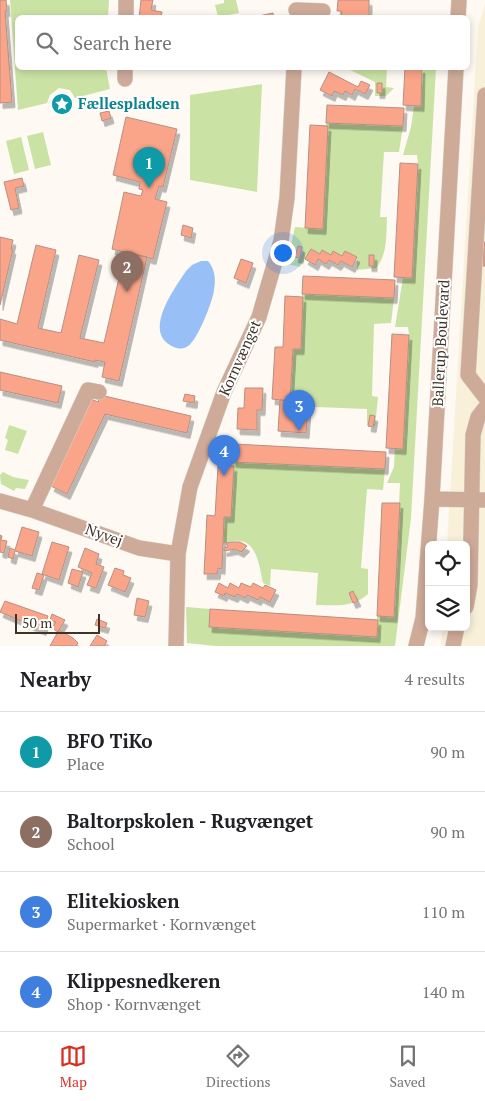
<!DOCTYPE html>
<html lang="en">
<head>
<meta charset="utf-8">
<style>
	:root { --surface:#fff; --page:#f6f6f6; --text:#202124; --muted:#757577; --line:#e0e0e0; --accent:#d93025 }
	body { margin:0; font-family:"PT Serif",serif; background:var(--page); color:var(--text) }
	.controls { position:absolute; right:15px; bottom:15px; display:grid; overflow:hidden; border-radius:8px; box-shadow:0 2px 8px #0003 }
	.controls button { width:45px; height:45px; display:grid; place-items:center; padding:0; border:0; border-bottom:1px solid var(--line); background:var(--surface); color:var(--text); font:25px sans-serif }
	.scale { position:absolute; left:15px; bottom:12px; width:85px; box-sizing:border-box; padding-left:5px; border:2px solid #3d3327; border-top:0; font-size:14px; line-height:18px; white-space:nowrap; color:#3d3327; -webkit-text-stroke:4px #fff; paint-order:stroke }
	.you { position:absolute; left:282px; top:252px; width:18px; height:18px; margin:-12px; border:4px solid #fff; border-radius:50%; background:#1a73e8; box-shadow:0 0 0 8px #1a73e833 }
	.badge { display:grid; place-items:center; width:32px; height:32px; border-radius:50%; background:var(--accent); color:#fff; font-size:16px; font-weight:700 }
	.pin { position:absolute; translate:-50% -41px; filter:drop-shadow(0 1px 2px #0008) }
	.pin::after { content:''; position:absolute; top:26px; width:18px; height:15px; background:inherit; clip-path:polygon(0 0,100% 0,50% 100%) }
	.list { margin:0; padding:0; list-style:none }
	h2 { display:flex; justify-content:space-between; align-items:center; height:65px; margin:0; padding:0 20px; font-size:21px }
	h2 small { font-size:16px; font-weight:400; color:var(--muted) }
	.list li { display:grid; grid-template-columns:32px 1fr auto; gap:15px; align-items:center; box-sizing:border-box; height:80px; padding:0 20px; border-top:1px solid var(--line) }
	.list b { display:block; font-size:19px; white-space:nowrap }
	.list p { margin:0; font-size:16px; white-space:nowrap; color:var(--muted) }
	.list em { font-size:16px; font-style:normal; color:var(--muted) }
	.icon { flex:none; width:28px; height:28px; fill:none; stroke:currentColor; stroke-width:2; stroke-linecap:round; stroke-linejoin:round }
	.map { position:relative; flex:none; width:485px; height:646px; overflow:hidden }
	.search { position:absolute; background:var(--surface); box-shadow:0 2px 8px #0003; left:15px; right:15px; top:15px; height:55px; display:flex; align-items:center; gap:12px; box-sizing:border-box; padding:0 18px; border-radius:8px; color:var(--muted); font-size:19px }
	.sheet { height:385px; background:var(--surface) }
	nav { display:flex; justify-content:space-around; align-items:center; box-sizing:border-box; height:70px; border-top:1px solid var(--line); background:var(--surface); font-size:14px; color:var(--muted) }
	nav a { display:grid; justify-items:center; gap:2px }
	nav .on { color:var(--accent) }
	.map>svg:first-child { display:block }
	.medical { fill:#f9f0da }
	.green { fill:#cae3a4 }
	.water { fill:#98c0f6 }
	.building { fill:#faa489; stroke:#b69084; filter:url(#shadow) }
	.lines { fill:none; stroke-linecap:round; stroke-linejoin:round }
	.minor-casing { stroke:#dbd5ce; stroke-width:16 }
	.minor { stroke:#ceaa99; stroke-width:15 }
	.labels { text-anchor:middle; stroke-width:4; stroke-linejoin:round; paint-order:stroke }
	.culture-label { font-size:15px; font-weight:bold; fill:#0d838f; stroke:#fff; text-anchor:start }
	.street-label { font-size:15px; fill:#3d3327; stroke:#fff }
</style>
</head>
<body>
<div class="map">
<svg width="485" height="646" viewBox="0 0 485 646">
	<defs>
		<filter id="shadow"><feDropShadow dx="3" dy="5.5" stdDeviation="0" flood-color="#0004"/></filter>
	</defs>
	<rect width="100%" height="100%" fill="#fef9f3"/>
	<!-- medical -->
	<path class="medical" d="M 485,4 L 485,646 L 441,646 L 442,627 L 466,627 L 466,545 L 447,545 L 478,27 Z"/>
	<!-- green -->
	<path class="green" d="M 10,0 L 109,0 L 108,17 L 18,18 L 18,68 L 106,68 L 110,89 L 75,98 L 70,90 L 59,88 L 50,95 L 47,103 L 18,110 Z
		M 224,0 L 236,0 L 239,13 L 218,17 L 215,5 L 224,3 Z
		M 346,68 L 387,68 L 386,87 L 394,88 L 386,96 L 375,96 L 375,82 Z
		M 423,68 L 436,68 L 411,518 L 395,646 L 216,646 L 187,643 L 186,607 L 210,609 L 209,627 L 376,637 L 377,616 L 394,617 L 400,483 L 387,483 L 394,467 L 395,448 L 403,448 L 409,335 L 408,327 L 395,327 L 403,278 L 412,277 L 418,164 L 417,155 L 403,155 L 411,127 L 414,106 L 421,106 Z
		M 262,84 L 257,192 L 190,180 L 190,95 Z
		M 326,123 L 403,126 L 399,152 L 384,152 L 380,217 L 387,217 C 386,235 388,254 376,268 L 357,270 L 357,257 L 345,251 L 342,256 L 331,255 L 322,250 L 320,254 L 311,249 L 300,267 L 287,264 L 295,227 L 323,229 Z
		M 43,132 L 51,165 L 35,169 L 27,136 Z
		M 21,137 L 29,170 L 14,174 L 6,141 Z
		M 302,294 L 394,298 L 391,323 L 374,324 L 372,396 L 378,397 L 375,426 L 367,425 L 367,409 L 290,406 L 293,349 L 301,349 Z
		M 9,425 L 27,431 L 18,454 L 5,450 L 8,440 L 5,438 Z
		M 233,462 L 385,469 L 383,490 L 367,489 L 361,568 L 368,569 L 368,594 C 352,608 337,605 316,605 L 318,573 L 271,569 L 270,586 L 263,583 C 258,559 255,531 223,544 L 224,517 L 231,517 Z
		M 3,472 L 13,477 L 29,480 L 25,489 L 16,488 L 14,491 L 1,484 L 0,475 Z"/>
	<!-- water -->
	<path class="water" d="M 201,261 L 208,261 C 215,269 216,280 214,290 C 213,301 197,341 188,346 C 182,350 176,349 170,345 C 144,329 175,288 186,271 L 192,265 Z"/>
	<!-- building -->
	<path class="building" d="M 0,0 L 6,0 L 7,11 L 5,11 L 12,102 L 0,103 Z
		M 141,0 L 153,0 L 151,10 L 162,12 L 161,18 L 139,18 Z
		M 338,0 L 369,0 L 369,16 L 341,18 L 342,11 L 337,11 Z
		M 273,13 L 274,18 L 252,18 L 254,17 Z
		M 405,68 L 422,68 L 421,106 L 403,105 Z
		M 329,72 L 358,87 L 361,81 L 370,85 L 365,94 L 355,89 L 352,95 L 345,91 L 343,95 L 334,91 L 332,96 L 320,90 Z
		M 377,83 L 382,83 L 382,93 L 377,93 Z
		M 327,105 L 404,108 L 403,126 L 326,123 Z
		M 109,111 L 111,118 L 102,121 L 100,113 Z
		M 126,117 L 177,129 L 163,187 L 159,186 L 155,199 L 167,202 L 153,259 L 112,249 L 124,192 L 141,196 L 143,190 L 139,189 L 140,182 L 113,175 Z
		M 310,125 L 328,126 L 323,229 L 305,228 Z
		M 400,163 L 418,164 L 412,278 L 394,277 Z
		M 22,178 L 24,186 L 15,188 L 19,208 L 11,210 L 4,182 Z
		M 183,225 L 193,228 L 191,238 L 181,235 Z
		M 0,237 L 13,240 L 11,249 L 13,249 L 0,305 Z
		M 484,242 L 485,242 L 485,266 L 483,266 Z
		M 36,245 L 56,250 L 38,328 L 61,333 L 79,255 L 99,260 L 80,338 L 104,343 L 125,252 L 147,257 L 119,381 L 102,377 L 105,362 L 95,360 L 95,362 L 0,340 L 0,319 L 17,324 Z
		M 298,246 L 302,247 L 300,258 L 295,257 Z
		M 311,249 L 320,254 L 322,250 L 331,255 L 333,251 L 342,256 L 345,251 L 357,257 L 352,267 L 341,261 L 338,265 L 329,260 L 326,264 L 318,259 L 315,265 L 305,259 Z
		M 369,255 L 374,255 L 374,266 L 369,266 Z
		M 241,259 L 253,263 L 246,283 L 234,278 Z
		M 303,276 L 395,280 L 394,298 L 302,294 Z
		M 285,296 L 303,297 L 301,349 L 293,349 L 290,401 L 272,399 L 275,347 L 283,347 Z
		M 392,334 L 409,335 L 403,449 L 386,448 Z
		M 0,372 L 62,386 L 58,403 L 0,390 Z
		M 245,388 L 263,388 L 262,410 L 257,410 L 257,430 L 237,429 L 238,408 L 244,408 Z
		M 185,394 L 195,396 L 194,403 L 183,401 Z
		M 100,395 L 191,416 L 187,433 L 105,414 L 67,494 L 51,486 L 91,399 L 98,402 Z
		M 280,400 L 290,401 L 290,407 L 308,408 L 306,433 L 278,431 Z
		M 370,415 L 375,416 L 373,427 L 368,426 Z
		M 234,444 L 386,452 L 385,469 L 233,462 Z
		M 218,466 L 234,466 L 231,517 L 224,517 L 222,569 L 218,568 L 217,574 L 204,574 L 207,515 L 215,516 Z
		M 382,503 L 400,503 L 394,617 L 377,616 Z
		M 22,527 L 39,532 L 32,556 L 15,551 L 13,559 L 8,557 L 10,548 L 15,550 Z
		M 0,535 L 2,536 L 1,540 L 7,541 L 4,553 L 0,552 Z
		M 52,542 L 69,547 L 59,580 L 42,574 Z
		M 232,542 L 240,542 L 247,546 L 241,552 L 235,549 L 224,551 L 224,548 L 228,547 L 226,543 Z
		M 85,548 L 99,554 L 96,564 L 104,567 L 96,588 L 87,585 L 92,573 L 78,567 Z
		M 115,568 L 124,571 L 123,575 L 131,578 L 125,592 L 108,585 Z
		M 72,569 L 83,572 L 78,587 L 68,583 Z
		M 37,573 L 44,575 L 39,590 L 32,588 Z
		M 219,583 L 228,588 L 230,583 L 239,588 L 241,583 L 251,587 L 253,583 L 263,588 L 265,585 L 276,590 L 270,602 L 260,597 L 258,600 L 247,595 L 245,598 L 237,594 L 235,597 L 225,593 L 224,596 L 215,592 Z
		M 353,591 L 358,601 L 353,603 L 349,593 Z
		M 137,598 L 149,601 L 145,617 L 134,615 Z
		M 5,601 L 48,616 L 43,630 L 0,612 Z
		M 210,609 L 378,620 L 377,637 L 209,627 Z
		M 52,614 L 65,620 L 58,632 L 52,628 L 56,622 L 50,620 Z
		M 97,619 L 107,623 L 105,628 L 95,625 Z
		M 59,630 L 73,638 L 78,643 L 76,646 L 50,646 Z
		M 97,635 L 107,641 L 104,646 L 90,646 Z"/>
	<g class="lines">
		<!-- minor casing -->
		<g class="minor-casing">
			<path id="minor" d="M 296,10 L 323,11
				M 126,18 L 126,0
				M 458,18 L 459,0
				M 125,79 L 125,68
				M 485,95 L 468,375 L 485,397
				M 432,499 L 485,500
				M 0,501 L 32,510 L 139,548 L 178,554
				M 32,510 L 88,390 L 99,392
				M 466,607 L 470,585 L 473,435 L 478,417 L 485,408
				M 176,646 L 178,554 L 190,487 L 224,392 L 259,317 L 281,241 L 287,198 L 294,68
				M 416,646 L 423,618 L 432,499 L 456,68
				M 453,646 L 457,627"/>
		</g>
		<!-- minor -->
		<use href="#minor" class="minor"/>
	</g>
	<!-- icons -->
	<defs>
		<g id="sight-disc" transform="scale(1.125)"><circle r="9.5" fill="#0f9aa8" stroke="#fff"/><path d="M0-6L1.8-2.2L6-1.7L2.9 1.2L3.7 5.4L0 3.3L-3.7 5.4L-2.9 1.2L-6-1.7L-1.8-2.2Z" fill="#fff"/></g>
	</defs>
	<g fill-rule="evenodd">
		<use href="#sight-disc" x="62" y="104"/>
	</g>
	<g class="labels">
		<!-- culture labels -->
		<g class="culture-label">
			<text x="78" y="109">Fællespladsen</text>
		</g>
		<!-- street labels -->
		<g class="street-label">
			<text transform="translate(441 343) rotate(-87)" y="5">Ballerup Boulevard</text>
			<text transform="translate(240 358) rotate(-66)" y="5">Kornvænget</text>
			<text transform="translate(104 535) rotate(20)" y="5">Nyvej</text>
		</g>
	</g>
</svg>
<div class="controls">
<button><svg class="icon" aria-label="locate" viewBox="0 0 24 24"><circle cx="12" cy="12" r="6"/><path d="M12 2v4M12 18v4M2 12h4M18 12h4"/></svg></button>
<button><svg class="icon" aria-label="layers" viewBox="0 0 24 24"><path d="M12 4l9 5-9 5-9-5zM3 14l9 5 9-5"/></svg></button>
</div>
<div class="scale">50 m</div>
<div class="you"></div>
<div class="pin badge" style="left:149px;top:188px;background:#0f9aa8">1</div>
<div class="pin badge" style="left:127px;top:292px;background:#8d6e63">2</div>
<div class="pin badge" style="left:299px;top:431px;background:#3f7fe0">3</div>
<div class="pin badge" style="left:224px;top:476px;background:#3f7fe0">4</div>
<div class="search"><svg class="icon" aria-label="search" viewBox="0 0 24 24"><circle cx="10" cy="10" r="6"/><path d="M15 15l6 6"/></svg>Search here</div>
</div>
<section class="sheet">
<h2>Nearby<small>4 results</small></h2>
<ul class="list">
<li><span class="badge" style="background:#0f9aa8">1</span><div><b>BFO TiKo</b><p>Place</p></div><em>90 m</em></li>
<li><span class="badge" style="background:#8d6e63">2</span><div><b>Baltorpskolen - Rugvænget</b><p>School</p></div><em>90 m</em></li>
<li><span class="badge" style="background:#3f7fe0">3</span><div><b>Elitekiosken</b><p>Supermarket · Kornvænget</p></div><em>110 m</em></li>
<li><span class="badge" style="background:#3f7fe0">4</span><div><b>Klippesnedkeren</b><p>Shop · Kornvænget</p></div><em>140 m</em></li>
</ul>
</section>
<nav>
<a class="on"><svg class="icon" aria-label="map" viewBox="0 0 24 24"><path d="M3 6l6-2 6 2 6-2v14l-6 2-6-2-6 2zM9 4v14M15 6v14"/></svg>Map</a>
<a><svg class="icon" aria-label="directions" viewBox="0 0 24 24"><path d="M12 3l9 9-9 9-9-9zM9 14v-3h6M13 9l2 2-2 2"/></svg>Directions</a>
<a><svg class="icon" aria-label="saved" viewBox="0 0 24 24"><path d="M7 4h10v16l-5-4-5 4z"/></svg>Saved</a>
</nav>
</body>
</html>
